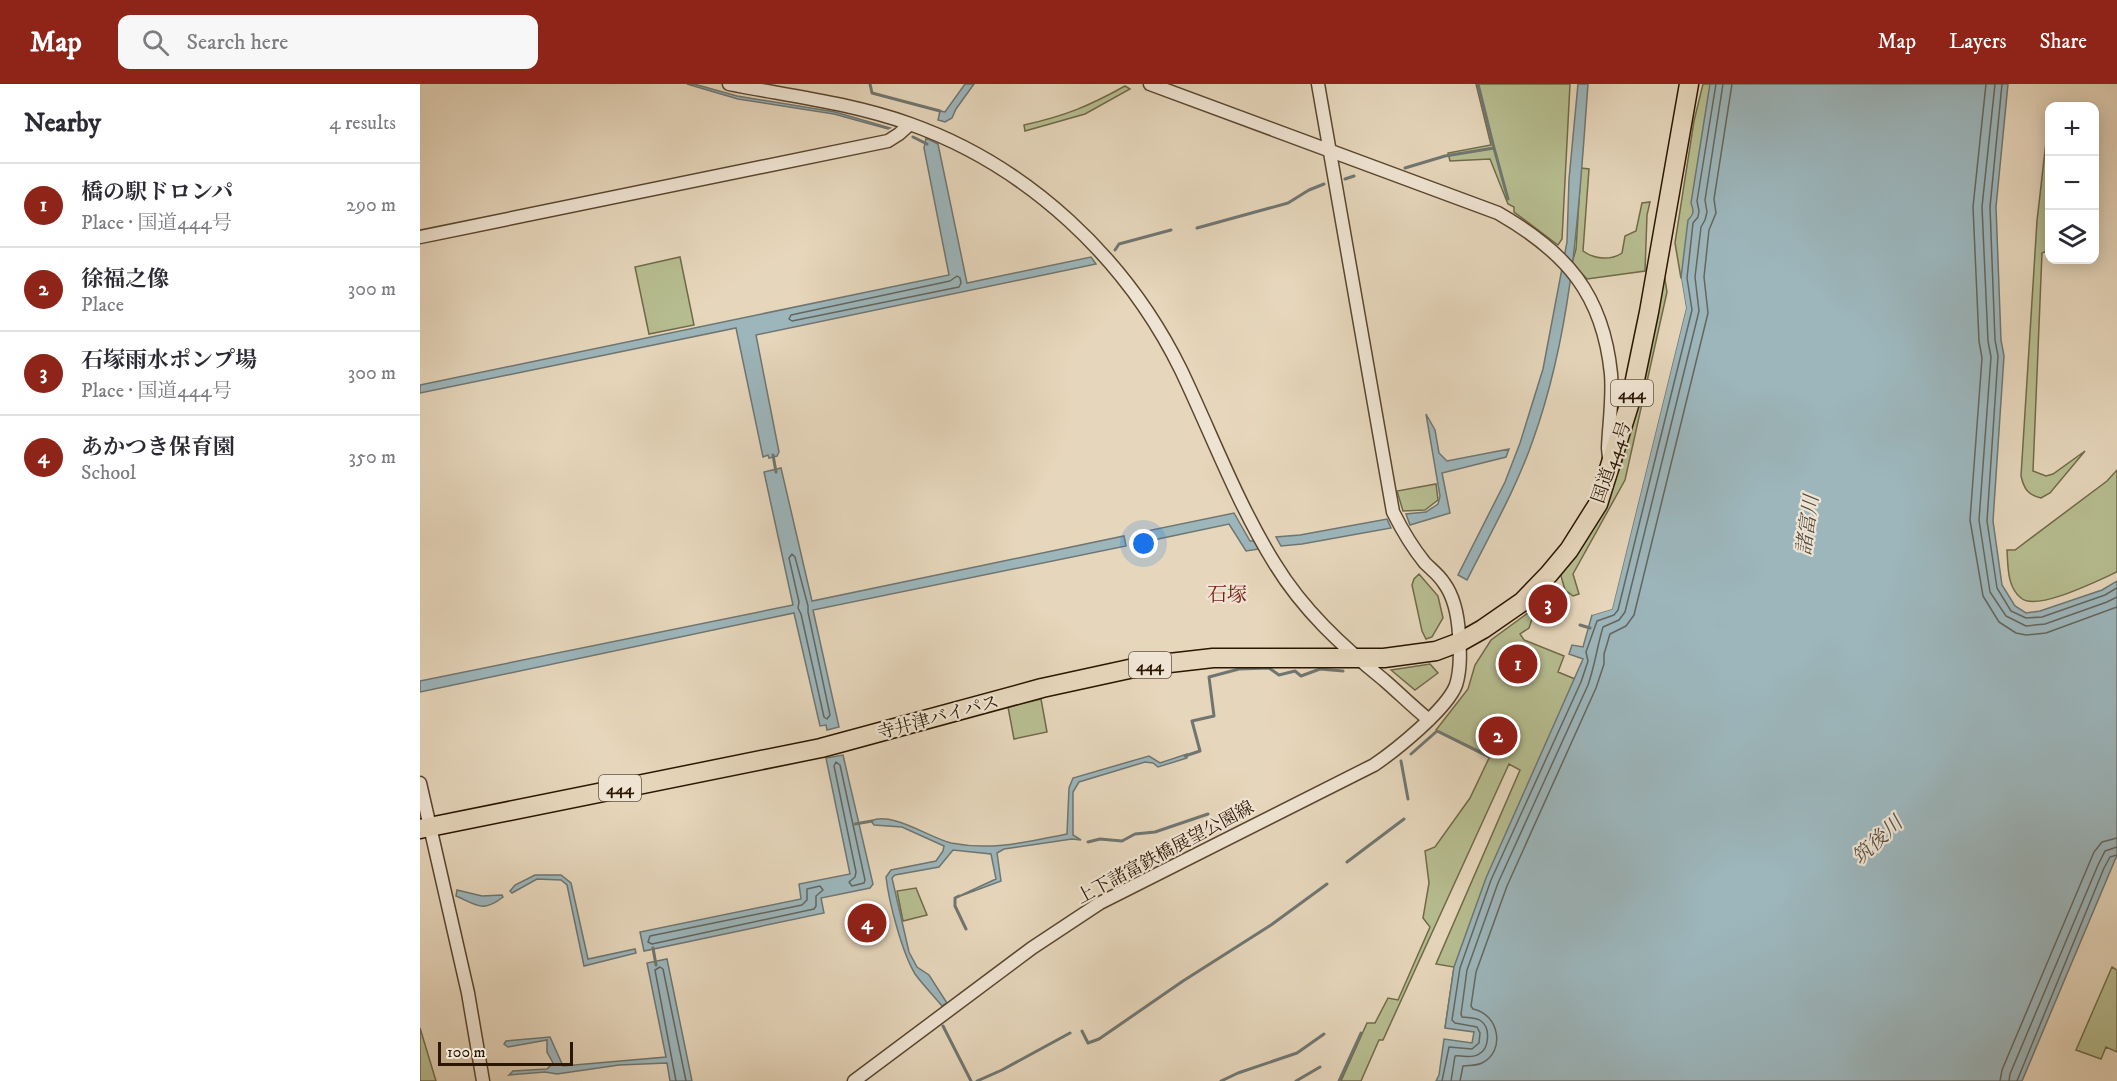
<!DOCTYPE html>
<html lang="en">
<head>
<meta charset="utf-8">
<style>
	:root { --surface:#fff; --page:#f7f7f7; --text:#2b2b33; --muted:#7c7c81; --line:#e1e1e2; --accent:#8f2418 }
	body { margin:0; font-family:"IM FELL DW Pica","Noto Serif JP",serif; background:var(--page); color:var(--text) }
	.controls { position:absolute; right:18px; top:18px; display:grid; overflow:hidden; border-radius:12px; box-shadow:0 3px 15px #0003 }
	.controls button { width:54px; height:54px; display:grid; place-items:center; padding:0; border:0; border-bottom:2px solid var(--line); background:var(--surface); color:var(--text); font:30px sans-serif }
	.scale { position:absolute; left:18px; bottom:15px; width:135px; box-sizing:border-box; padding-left:6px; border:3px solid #2b1600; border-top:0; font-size:16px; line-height:21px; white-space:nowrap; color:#2b1600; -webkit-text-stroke:4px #efe4d3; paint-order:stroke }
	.you { position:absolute; left:724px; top:460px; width:21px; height:21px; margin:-15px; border:4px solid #fff; border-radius:50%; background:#1a73e8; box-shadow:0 0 0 9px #1a73e833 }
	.badge { display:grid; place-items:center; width:39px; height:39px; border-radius:50%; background:var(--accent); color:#fff; font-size:20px; font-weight:700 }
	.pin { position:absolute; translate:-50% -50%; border:3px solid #fff; box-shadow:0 2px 6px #0006 }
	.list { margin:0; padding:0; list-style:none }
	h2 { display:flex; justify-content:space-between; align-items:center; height:78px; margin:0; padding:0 24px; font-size:26px }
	h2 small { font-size:20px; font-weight:400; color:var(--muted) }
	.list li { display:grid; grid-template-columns:39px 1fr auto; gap:18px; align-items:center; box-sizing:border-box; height:84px; padding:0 24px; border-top:2px solid var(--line) }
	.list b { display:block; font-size:22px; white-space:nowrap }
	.list p { margin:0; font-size:20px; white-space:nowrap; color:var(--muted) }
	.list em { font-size:20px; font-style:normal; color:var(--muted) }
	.icon { flex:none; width:33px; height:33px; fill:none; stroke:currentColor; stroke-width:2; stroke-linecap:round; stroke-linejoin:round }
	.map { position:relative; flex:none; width:1697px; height:997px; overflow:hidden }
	header { display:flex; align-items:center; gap:36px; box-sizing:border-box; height:84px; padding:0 30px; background:var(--accent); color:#fff }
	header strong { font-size:28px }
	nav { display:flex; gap:33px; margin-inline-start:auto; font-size:21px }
	.search { width:420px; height:54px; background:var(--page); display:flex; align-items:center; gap:15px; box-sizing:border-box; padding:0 21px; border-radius:12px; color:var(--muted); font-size:22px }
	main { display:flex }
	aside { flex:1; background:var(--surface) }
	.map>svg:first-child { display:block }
	.green { fill:#b6bd90; stroke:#706a48; stroke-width:1.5 }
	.water { fill:#9cb6bc; stroke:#6f7671; stroke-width:1.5 }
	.pier { fill:#e6d6bb }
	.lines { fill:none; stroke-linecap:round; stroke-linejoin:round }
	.shore { stroke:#64665e; stroke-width:1.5 }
	.stream { stroke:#6f7671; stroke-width:3 }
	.minor-casing { stroke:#5a462f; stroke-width:15 }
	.highway-casing { stroke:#2b1600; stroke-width:21 }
	.minor { stroke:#efe4d3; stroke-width:12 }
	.highway { stroke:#e6d6bb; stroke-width:18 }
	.labels { text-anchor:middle; stroke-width:4.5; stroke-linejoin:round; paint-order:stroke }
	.shield { fill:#efe4d3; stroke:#66543f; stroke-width:1.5 }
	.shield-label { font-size:16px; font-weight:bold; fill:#2b1600 }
	.street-label { font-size:18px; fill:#2b1600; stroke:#efe4d3 }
	.water-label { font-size:20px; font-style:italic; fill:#534e42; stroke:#efe4d3 }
	.neighbourhood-label { font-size:20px; fill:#7a1f14; stroke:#efe4d3 }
</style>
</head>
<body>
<header>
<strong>Map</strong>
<div class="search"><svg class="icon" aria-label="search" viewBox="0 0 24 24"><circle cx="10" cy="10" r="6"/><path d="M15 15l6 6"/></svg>Search here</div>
<nav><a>Map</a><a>Layers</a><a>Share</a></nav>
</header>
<main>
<aside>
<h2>Nearby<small>4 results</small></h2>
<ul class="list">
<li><span class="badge">1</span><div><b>橋の駅ドロンパ</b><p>Place · 国道444号</p></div><em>290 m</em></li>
<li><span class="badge">2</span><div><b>徐福之像</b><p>Place</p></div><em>300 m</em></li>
<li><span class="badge">3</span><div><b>石塚雨水ポンプ場</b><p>Place · 国道444号</p></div><em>300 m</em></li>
<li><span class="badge">4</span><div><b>あかつき保育園</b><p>School</p></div><em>350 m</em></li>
</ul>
</aside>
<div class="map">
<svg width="1697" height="997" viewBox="0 0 1697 997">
	<rect width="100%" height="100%" fill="#e6d6bb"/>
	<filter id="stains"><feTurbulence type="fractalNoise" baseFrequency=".00333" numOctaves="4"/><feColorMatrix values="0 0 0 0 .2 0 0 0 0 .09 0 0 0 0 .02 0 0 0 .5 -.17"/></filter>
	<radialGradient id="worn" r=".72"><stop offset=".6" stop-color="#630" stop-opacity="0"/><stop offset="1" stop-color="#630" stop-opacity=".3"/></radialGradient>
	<!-- green -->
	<path class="green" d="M 1056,0 L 1150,0 L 1142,155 L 1138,161 L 1094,128 L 1094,123 L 1088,120 L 1070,75 L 1030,77 L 1028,69 L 1071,61 Z
		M 1283,0 L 1297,0 L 1266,224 L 1255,159 L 1274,37 Z
		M 705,2 L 710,5 L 665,30 L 605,47 L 604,41 C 645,32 669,22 705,2 Z
		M 1630,23 L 1630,158 L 1629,166 L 1622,169 L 1613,387 L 1626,392 L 1633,390 L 1665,367 L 1630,409 L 1621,414 C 1608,411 1604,405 1601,392 L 1617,137 Z
		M 1161,84 L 1169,85 L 1163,167 C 1174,175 1190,177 1202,169 L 1205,152 L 1216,147 L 1222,119 L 1230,118 L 1227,131 L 1225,187 L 1167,195 L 1152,179 L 1156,165 Z
		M 260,173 L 274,241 L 229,250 L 215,183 Z
		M 1243,183 L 1247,208 L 1205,396 L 1153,490 L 1159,510 L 1153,512 L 1145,506 L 1141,492 L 1144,478 L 1173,437 L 1201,382 Z
		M 1697,386 L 1697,488 C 1679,496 1616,528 1601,514 C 1587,503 1588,482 1587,466 L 1595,466 L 1687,397 Z
		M 1016,400 L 1018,416 L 1005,426 L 983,427 L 977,407 Z
		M 999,490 L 1018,512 L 1023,534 L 1012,553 L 1006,555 L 1002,547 L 992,501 L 994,495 Z
		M 1116,523 L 1109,544 L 1100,550 L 1104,556 L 1144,572 L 1138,588 L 1155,595 L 1079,814 L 1025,944 L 1034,883 L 1016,880 L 1100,686 L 1089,680 L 963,956 L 959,956 L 941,997 L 921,997 L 947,939 L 955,939 L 968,914 L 978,916 L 1010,843 L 1003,834 L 1009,799 L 1005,767 L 1015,763 L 1050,714 L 1070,672 L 1016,646 L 1048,605 L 1055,581 L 1071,556 Z
		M 1010,580 L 1018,589 L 995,606 L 971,586 Z
		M 621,615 L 627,648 L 594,655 L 588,623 Z
		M 496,804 L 507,831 L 483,837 L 477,807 Z
		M 1692,883 L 1697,886 L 1697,968 L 1686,963 L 1681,975 L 1656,966 Z
		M 0,944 L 16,997 L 0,997 Z"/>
	<!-- water -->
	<path class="water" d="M 267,0 L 274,0 L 317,12 L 415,28 L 470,44 L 468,45 L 414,30 L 318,15 Z
		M 545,0 L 554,0 L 536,25 L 532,34 L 525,38 L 518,36 L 520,27 L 525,28 Z
		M 1158,0 L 1168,0 C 1159,119 1154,242 1113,356 C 1096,405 1070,450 1047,496 L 1038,491 L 1085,398 L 1100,359 L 1123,285 L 1147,158 L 1149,95 Z
		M 1290,0 L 1588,0 L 1576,123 L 1581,256 L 1584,272 L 1573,437 L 1582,501 L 1595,522 L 1606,529 L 1620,527 L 1682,506 L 1697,497 L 1697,771 L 1602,997 L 1016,997 L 1019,991 L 1024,955 L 1052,959 L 1054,948 L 1025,944 L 1034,883 L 1066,794 L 1163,575 L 1149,570 L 1152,561 L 1163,563 L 1172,531 L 1192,525 L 1266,224 L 1261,194 L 1268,136 C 1274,130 1274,127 1271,119 Z
		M 506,54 L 518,60 L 547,199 L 671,173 L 676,180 L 336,251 L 359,368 L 357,372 L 349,374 L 348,371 L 343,373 L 316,244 L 0,309 L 0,301 L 529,191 L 504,64 Z
		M 1006,330 L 1015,346 L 1019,369 L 1027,377 L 1089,365 L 1086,373 L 1022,389 L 1030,429 L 990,441 L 986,430 L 1006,428 L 1018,420 L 1020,412 Z
		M 361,384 L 392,517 L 704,452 L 706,462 L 393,526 L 419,643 L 407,646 L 406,641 L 400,642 L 374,529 L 0,608 L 0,597 L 373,521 L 344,388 Z
		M 814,429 L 830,457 L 834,457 L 839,465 L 826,467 L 809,440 L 719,459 L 717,449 Z
		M 967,435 L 971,444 L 882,460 L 861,462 L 856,453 L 880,451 Z
		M 767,670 L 767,674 L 738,683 L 733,679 L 725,678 L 659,698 L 653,708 L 653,751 L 661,756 L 652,755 L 584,765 L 577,769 L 581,797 L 535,814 L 576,795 L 571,770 L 533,766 L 519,783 L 475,791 L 472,794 L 489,868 L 497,883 L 509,891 L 527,919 L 522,922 C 514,912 503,901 495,890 C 482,868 469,819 466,793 L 471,786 L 516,777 L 523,767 L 524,762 L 482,743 L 454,741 L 451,737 C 472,727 510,754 531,759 C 572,767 606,758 647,750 L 649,704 L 653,694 L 729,672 L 740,679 Z
		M 423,671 L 453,800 L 450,804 L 401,814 L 404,829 L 224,867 L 220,848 L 381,815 L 379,800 L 430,790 L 406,674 Z
		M 115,791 L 141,791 L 151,799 L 168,875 L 215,865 L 216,869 L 164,882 L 147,801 L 141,796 L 117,795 L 92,809 L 90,807 L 95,801 Z
		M 37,806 L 62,812 L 82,811 L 83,813 C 63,829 57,821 36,812 Z
		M 247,875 L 272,997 L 250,997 L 247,979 L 199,981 L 137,990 L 125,988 L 89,991 L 93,987 L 127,985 L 133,979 L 127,968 L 127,956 L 88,963 L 84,960 L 86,957 L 130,953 L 143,982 L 246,973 L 227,879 Z"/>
	<!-- pier -->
	<path class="pier" d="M 1261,194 L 1266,224 L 1192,525 L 1172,531 L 1173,528 L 1189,523 L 1263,224 L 1258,197 Z"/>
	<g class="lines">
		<!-- shore -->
		<path class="shore" d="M 1566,0 L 1553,123 L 1559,257 L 1562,274 L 1550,436 L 1563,512 L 1579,538 L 1596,549 L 1606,551 L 1626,549 L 1697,523
			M 1575,0 L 1562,123 L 1568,257 L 1571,273 L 1559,436 L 1570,508 L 1586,532 L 1606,542 L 1625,540 L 1687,518 L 1697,513
			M 1582,0 L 1570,123 L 1575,256 L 1578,272 L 1567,437 L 1577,504 L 1591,527 L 1606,534 L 1622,533 L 1685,511 L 1697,504
			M 537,192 L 540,194 L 541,199 L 539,203 L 372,237 L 369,235 L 371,231 L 530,197 Z
			M 372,470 L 375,473 L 388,522 L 388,528 L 410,631 L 407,635 L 404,633 L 381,530 L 378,524 L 379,518 L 369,474 Z
			M 416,678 L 420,681 L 445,796 L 444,799 L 432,802 L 429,798 L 435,793 L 436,788 L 414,682 Z
			M 400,802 L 403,806 L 396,812 L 396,822 L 394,825 L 232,860 L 228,858 L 230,852 L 382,821 L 387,816 L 387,805 Z
			M 256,997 L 235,886 L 240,883 L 243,885 L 266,997
			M 1022,997 L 1029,963 L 1052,965 L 1059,959 L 1060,949 L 1057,943 L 1035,939 L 1032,936 L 1040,884 L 1071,796 L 1161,598 L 1168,577 L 1166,568 L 1177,537 L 1194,531 L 1198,526 L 1272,226 L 1267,194 L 1273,139 L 1278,133 L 1279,127 L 1277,117 L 1296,0
			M 1031,997 L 1035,972 C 1043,971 1052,975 1059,970 C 1069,965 1071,944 1061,937 C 1056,933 1048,934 1042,933 L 1041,930 L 1047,886 L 1078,799 L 1168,601 C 1175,581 1177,563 1183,543 L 1199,536 L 1205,528 L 1279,227 L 1275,193 L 1281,143 L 1285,136 L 1287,128 L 1285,116 L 1303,0
			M 1040,997 L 1043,982 C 1049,981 1056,982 1062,979 C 1086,967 1079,930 1053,925 L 1051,922 L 1056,888 L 1087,802 L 1176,604 L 1184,580 L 1184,570 L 1190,550 L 1206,542 L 1214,531 L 1288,229 L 1284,193 L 1289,146 L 1296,129 L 1294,115 L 1312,0
			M 1580,997 L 1582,986 L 1674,768 L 1682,758 L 1697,754
			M 1589,997 L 1590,990 L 1678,781 L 1685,767 L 1697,763
			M 1597,997 L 1684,784 L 1690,773 L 1697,771"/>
		<!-- stream -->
		<path class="stream" d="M 450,0 L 452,9 L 520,27
			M 493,53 L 507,60
			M 1074,64 L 1088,115
			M 985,84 L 1025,72 L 1074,64 L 1058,0
			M 925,95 L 934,92
			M 777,144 L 868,119 L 889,106 L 904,100
			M 695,166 L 699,160 L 751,146
			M 353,371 L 356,388
			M 1160,541 L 1170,544
			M 991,670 L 1017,647 L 1069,673
			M 765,672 L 780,667 L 772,637 L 794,632 L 789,593 L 819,585 L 849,584 L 859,591 L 875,587 L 881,592 L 900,585 L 923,587
			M 981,677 L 988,715
			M 435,740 L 452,737
			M 668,758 L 680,755 L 702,757 L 715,750 L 735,748 L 788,730
			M 927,778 L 984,735
			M 539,812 L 535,814 L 535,822 L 546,845
			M 233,864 L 236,881
			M 523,942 L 551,997
			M 662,947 L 668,959 L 679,955 L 763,897 L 851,841 L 907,800
			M 557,997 L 582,986 L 650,949
			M 801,997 L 818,989 L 877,969 L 904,950
			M 876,997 L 900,983
			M 919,997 L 941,949"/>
		<!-- minor casing -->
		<g class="minor-casing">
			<path id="minor" d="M 309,0 C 370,12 431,19 490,40 C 608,82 706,174 761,286 C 792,351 817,419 855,480 C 883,526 922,562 964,596 C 979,609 993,623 1009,636
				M 730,0 L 1078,129 C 1146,168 1183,210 1191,290 C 1193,314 1189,340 1188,364 L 1189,374
				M 0,153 L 468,57 L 479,50 L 490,40
				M 0,699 L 48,909 L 63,997
				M 434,997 L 612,864 L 680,819 L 954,681 C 976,666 1027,625 1036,601 C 1041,585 1040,567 1039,551 C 1038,532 1035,514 1024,499 C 1019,491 1011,485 1005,479 C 992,463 982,446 973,428 L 898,0"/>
		</g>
		<!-- highway casing -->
		<g class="highway-casing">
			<path id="highway" d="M 0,745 L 401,664 L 622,604 L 723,582 L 793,574 L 964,574 L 1016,567 L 1040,558 L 1063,545 L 1102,518 L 1129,490 L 1149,466 L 1178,420 L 1211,315 L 1229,228 L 1269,0"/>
		</g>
		<!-- minor -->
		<use href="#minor" class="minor"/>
		<!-- highway -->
		<use href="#highway" class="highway"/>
	</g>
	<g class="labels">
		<!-- shield labels -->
		<g class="shield">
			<rect x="1191" y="296" width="42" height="26" rx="4.5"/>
			<rect x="709" y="568" width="42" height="26" rx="4.5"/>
			<rect x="179" y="691" width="42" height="26" rx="4.5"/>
		</g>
		<g class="shield-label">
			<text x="1212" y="315">444</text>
			<text x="730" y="587">444</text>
			<text x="200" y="710">444</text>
		</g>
		<!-- street labels -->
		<g class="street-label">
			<text transform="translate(1191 378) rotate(-71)" y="6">国道444号</text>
			<text transform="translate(518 633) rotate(-15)" y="6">寺井津バイパス</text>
			<text transform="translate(745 768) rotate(-28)" y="6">上下諸富鉄橋展望公園線</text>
		</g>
		<!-- water labels -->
		<g class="water-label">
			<text transform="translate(1387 441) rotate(-82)" y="7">諸富川</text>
			<text transform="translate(1457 756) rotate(-43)" y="7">筑後川</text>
		</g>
		<!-- neighbourhood labels -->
		<g class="neighbourhood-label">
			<text x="807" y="517">石塚</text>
		</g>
	</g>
	<rect width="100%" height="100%" filter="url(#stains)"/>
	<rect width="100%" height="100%" fill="url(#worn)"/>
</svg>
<div class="controls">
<button>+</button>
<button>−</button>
<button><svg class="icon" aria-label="layers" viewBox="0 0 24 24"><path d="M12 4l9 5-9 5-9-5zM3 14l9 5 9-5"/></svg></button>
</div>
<div class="scale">100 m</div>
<div class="you"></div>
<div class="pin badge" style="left:1098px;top:580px">1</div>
<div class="pin badge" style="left:1078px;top:652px">2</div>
<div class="pin badge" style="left:1128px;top:520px">3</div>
<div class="pin badge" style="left:447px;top:839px">4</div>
</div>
</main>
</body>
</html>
